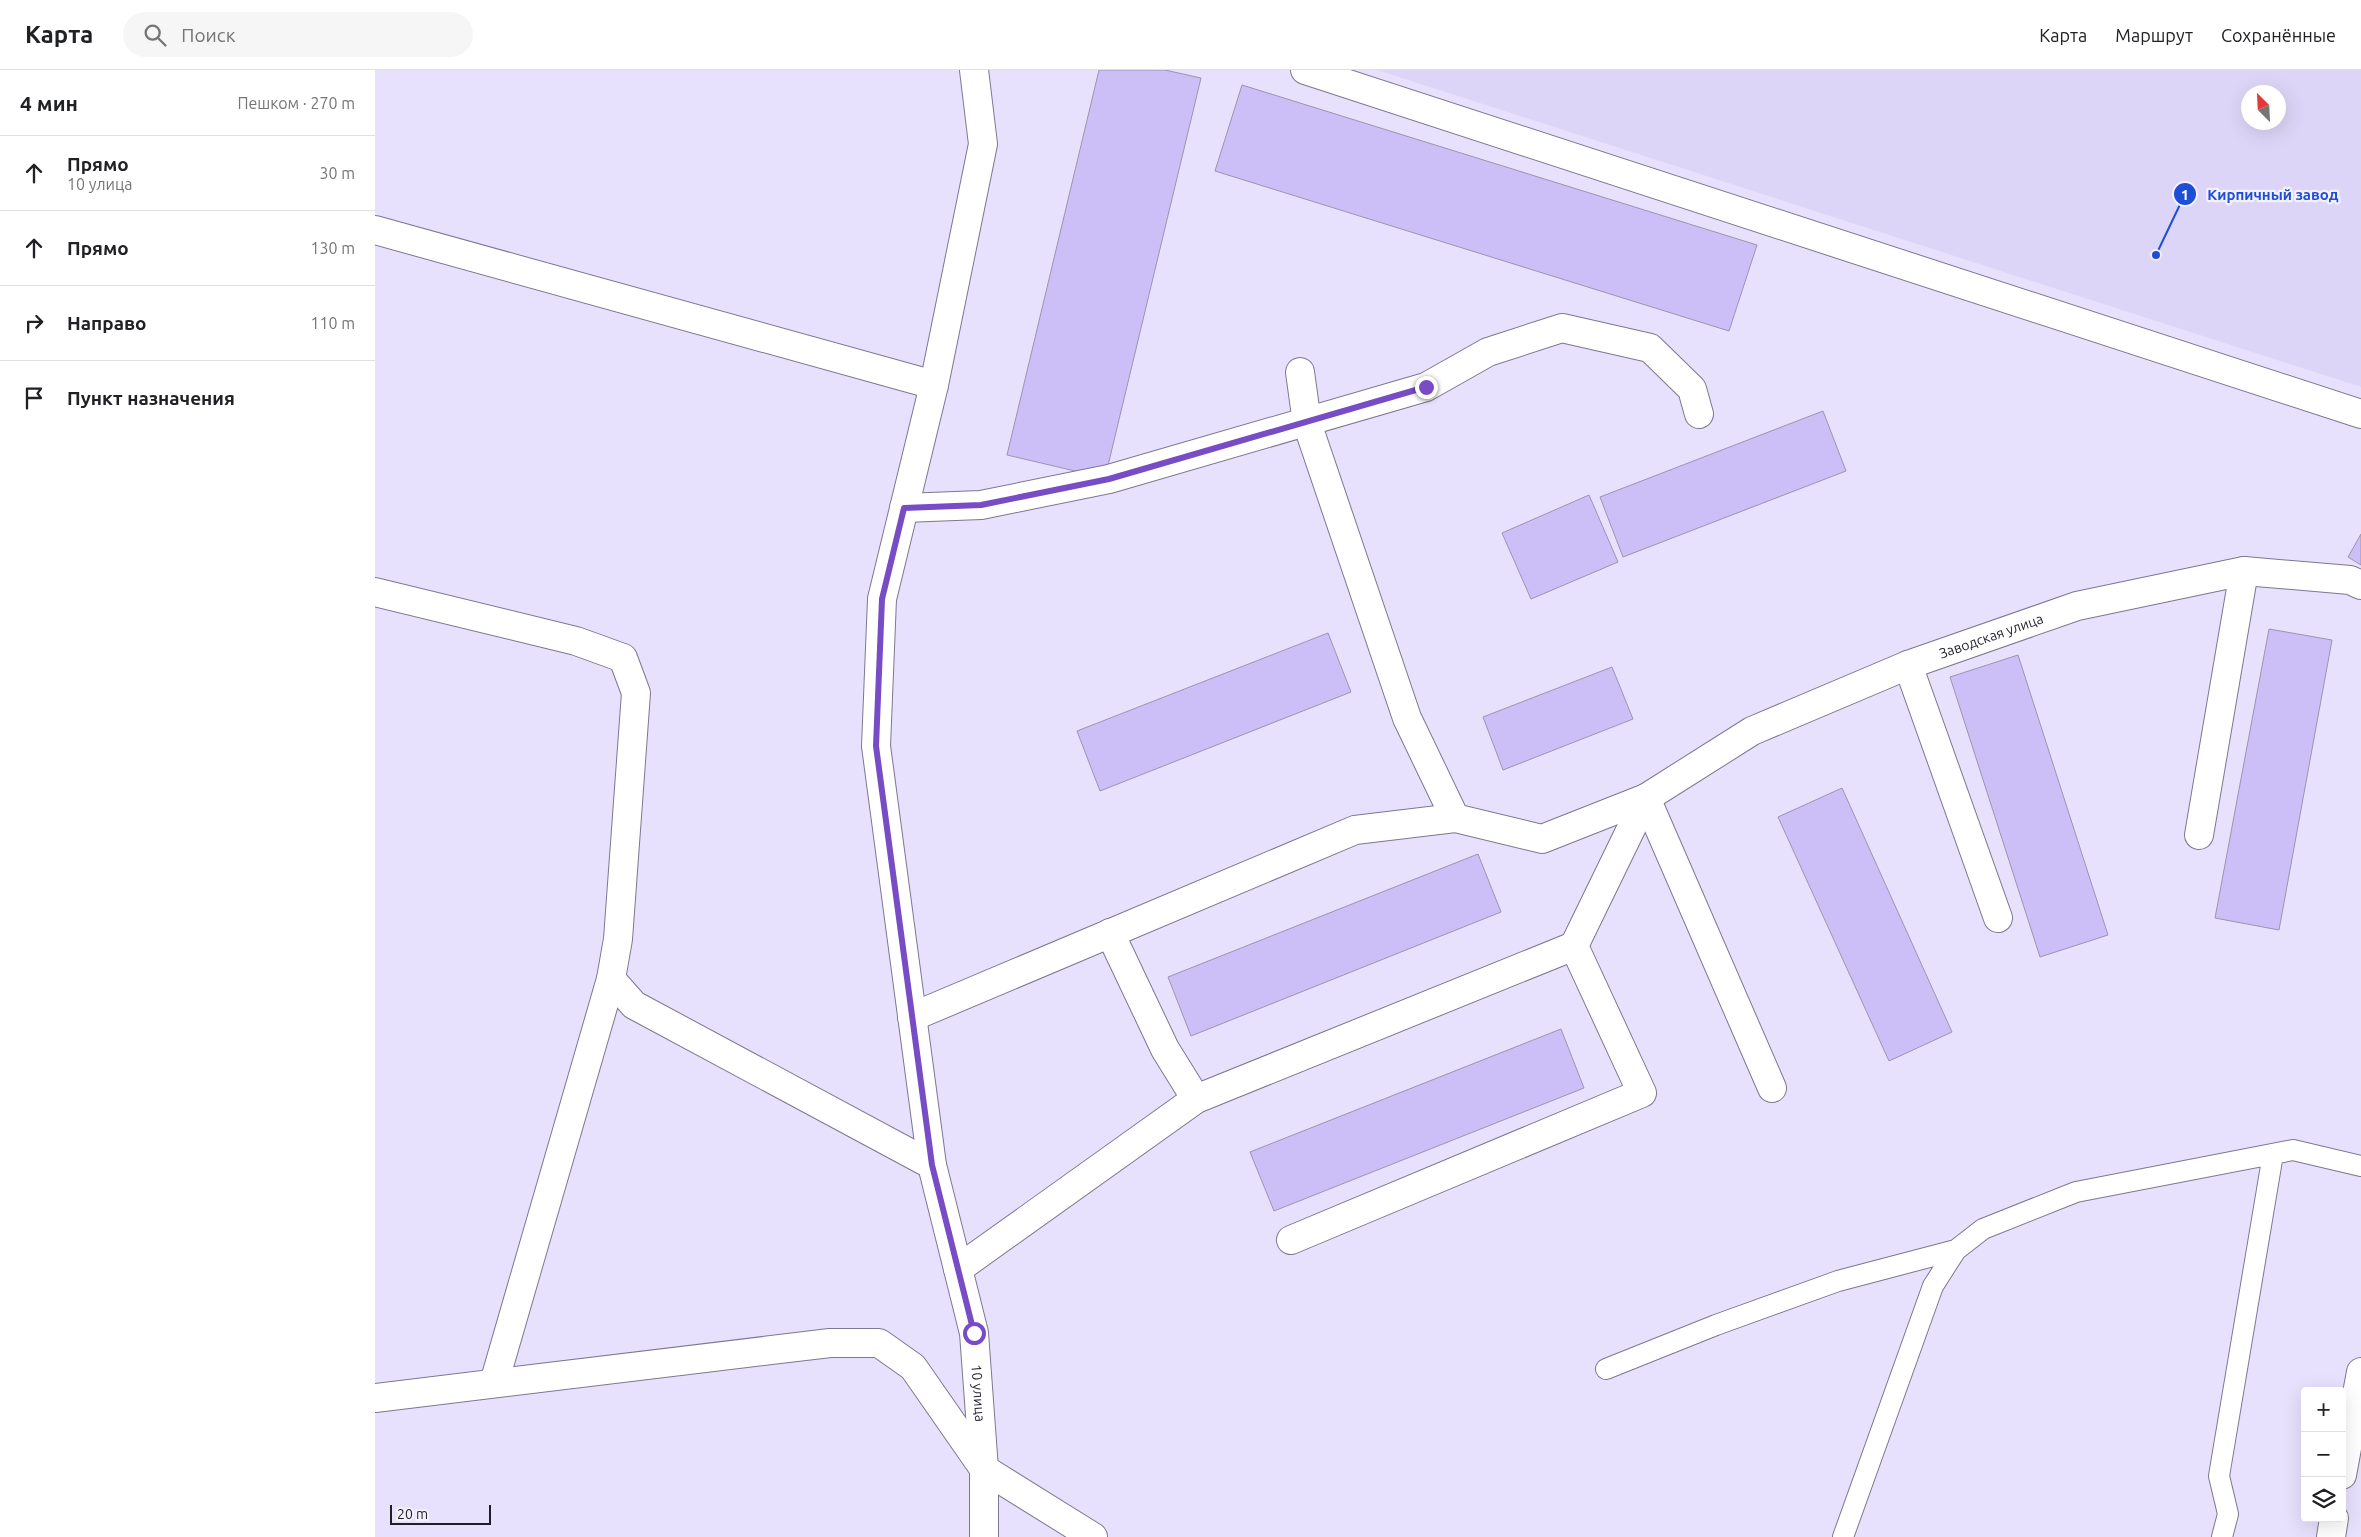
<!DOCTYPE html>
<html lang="ru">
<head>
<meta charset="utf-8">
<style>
	:root { --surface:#fff; --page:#f6f6f6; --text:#202124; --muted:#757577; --line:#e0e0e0 }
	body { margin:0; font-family:Ubuntu,sans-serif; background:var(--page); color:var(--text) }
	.controls { position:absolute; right:15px; bottom:15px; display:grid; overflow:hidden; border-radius:5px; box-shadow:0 5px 20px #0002 }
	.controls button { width:45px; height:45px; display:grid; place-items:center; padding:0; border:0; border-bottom:1px solid var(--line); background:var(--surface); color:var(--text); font:25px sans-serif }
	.compass { position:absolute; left:1866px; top:15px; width:45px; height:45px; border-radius:50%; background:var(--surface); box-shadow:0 5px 20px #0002; rotate:336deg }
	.scale { position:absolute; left:15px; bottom:12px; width:101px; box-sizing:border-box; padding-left:5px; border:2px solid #201d27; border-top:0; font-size:14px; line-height:18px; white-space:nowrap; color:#201d27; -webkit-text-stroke:4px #f4f1fc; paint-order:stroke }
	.stop { position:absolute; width:15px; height:15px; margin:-11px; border:4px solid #774cc4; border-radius:50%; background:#fff }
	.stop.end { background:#774cc4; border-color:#fff; box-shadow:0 1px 5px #0008 }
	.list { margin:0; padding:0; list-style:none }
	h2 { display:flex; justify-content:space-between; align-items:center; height:65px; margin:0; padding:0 20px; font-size:21px }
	h2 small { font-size:16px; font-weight:400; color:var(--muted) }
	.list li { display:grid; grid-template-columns:32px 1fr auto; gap:15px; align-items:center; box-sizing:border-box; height:75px; padding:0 20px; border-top:1px solid var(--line) }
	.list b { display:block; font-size:19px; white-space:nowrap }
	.list p { margin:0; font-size:16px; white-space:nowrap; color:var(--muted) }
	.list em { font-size:16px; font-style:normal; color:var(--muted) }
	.icon { flex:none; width:28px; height:28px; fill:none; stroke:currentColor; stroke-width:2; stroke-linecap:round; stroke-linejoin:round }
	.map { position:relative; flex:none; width:1986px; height:1467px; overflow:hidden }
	header { display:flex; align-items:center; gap:30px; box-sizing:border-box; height:70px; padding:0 25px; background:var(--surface); border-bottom:1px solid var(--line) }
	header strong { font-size:24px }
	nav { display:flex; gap:28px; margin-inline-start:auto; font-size:18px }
	.search { width:350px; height:45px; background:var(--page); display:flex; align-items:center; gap:12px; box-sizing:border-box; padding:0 18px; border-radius:28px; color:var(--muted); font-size:19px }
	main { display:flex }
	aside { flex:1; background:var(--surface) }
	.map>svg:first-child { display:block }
	.built { fill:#ddd5f7; fill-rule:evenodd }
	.building { fill:#ccbef6; stroke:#9b95ae }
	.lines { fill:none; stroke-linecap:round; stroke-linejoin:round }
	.lane-casing { stroke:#7d778f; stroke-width:22 }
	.street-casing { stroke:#7d778f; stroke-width:30 }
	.primary-casing { stroke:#7d778f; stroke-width:30 }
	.lane { stroke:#fff; stroke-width:20 }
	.street { stroke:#fff; stroke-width:28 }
	.primary { stroke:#fff; stroke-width:28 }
	.route { stroke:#774cc4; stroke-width:6 }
	.labels { text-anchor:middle; stroke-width:4.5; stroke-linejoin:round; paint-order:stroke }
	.street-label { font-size:14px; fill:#201d27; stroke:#f4f1fc }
	.leader { fill:none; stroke:#1d4ed8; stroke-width:2 }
	.callout-dot { fill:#1d4ed8; stroke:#f4f1fc; stroke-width:2 }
	.mark-label { font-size:15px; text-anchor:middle; font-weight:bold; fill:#fff }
	.callout-label { font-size:15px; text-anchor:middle; font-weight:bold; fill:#1d4ed8; stroke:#f4f1fc; stroke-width:4.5; stroke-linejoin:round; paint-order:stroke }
</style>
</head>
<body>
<header>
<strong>Карта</strong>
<div class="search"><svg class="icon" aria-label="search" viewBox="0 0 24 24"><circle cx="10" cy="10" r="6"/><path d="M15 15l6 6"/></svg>Поиск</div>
<nav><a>Карта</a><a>Маршрут</a><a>Сохранённые</a></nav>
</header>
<main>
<aside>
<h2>4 мин<small>Пешком · 270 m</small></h2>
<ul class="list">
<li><svg class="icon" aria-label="ahead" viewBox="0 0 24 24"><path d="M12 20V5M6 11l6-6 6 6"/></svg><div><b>Прямо</b><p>10 улица</p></div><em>30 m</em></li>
<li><svg class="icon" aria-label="ahead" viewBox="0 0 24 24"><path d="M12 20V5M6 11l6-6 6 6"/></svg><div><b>Прямо</b></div><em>130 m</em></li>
<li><svg class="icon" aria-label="right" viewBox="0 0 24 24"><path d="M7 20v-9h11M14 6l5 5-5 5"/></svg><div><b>Направо</b></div><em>110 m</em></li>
<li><svg class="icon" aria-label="arrive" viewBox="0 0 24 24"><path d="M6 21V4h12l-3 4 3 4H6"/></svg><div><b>Пункт назначения</b></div></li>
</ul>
</aside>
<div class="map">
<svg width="1986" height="1467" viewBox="0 0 1986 1467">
	<rect width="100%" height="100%" fill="#e8e1fd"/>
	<!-- built -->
	<path class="built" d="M 1002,0 L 1986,0 L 1986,317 ZM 1874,22 L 1904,22 L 1904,52 L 1874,52 Z"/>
	<!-- building -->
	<path class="building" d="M 724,0 L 790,0 L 826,8 L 730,408 L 632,385 Z
		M 867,15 L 1382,175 L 1354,261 L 840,101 Z
		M 1448,341 L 1471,401 L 1248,487 L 1225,427 Z
		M 1214,425 L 1243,492 L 1156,529 L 1127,463 Z
		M 1986,464 L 1986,495 L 1973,487 Z
		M 1894,559 L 1957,570 L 1904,860 L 1840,848 Z
		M 953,563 L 976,622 L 725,721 L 702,661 Z
		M 1643,585 L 1733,865 L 1665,887 L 1575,607 Z
		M 1237,597 L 1258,649 L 1128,700 L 1108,647 Z
		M 1467,718 L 1577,962 L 1514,991 L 1403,747 Z
		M 1103,784 L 1126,842 L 816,966 L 793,907 Z
		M 1186,959 L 1209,1018 L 899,1141 L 875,1082 Z"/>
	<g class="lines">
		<!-- lane casing -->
		<g class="lane-casing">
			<path id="lane" d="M 1231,1299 L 1341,1255 L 1463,1211 L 1581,1180
				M 1468,1467 L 1558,1216 L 1581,1180 L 1608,1159 L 1701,1122 L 1918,1080 L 1986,1096
				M 1847,1467 L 1853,1444 L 1844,1406 L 1898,1084"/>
		</g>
		<!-- street casing -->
		<g class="street-casing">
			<g id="street">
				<path id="s1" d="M 599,0 L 608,74 L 559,315 L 507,529 L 501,676 L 557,1095 L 599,1263 L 609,1399 L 609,1467"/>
				<path d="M 930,0 L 1986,344"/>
				<path d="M 0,160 L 559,315"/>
				<path id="s2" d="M 925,302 L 932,353 L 1032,648 L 1080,748 L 1167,769 L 1271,728 L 1377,661 L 1533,595 L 1702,536 L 1869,501 L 1975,510 L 1986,515"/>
				<path d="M 529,438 L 606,435 L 734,409 L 1051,317 L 1113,282 L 1187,258 L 1275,278 L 1317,319 L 1324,344"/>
				<path d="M 0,522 L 201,571 L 248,588 L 261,623 L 243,869 L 236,909 L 259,935 L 557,1095"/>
				<path d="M 1533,595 L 1623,848"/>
				<path d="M 1271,728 L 1397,1018"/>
				<path d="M 1824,765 L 1869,501"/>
				<path d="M 735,863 L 790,979 L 821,1029"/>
				<path d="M 537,947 L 980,760 L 1080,748"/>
				<path d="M 916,1170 L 1267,1023 L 1199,876"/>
				<path d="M 583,1199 L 821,1029 L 1199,876 L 1271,728"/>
				<path d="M 119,1313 L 236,909"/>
				<path d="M 0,1328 L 455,1273 L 504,1273 L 538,1297 L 609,1399 L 718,1467"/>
			</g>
		</g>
		<!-- primary casing -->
		<g class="primary-casing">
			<path id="primary" d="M 1967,1405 L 1986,1302
				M 1956,1467 L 1959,1448"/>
		</g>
		<!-- lane -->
		<use href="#lane" class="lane"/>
		<!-- street -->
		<use href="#street" class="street"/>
		<!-- primary -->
		<use href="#primary" class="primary"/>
	</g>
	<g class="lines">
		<!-- route -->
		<path class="route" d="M 599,1263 L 557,1095 L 501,676 L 507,529 L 529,438 L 606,435 L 734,409 L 1051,317"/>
	</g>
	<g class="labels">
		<!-- street labels -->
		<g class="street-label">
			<text dy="5" stroke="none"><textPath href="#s2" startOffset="1058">Заводская улица</textPath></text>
			<text dy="5" stroke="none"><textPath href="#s1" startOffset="1344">10 улица</textPath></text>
		</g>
	</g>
	<!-- callouts -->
	<path class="leader" d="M1781 185L1810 124"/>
	<g class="callout-dot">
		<circle cx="1781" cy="185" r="5"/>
		<circle cx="1810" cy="124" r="12"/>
	</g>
	<g class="mark-label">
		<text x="1810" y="130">1</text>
	</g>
	<g class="callout-label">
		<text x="1898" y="130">Кирпичный завод</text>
	</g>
</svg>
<div class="controls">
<button>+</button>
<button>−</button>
<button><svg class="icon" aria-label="layers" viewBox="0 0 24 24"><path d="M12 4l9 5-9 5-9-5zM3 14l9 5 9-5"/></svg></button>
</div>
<svg class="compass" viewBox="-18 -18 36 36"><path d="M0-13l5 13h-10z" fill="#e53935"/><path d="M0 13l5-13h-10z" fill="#757577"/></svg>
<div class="scale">20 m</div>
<div class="stop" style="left:599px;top:1263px"></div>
<div class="stop end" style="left:1051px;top:317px"></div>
</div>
</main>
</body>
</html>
